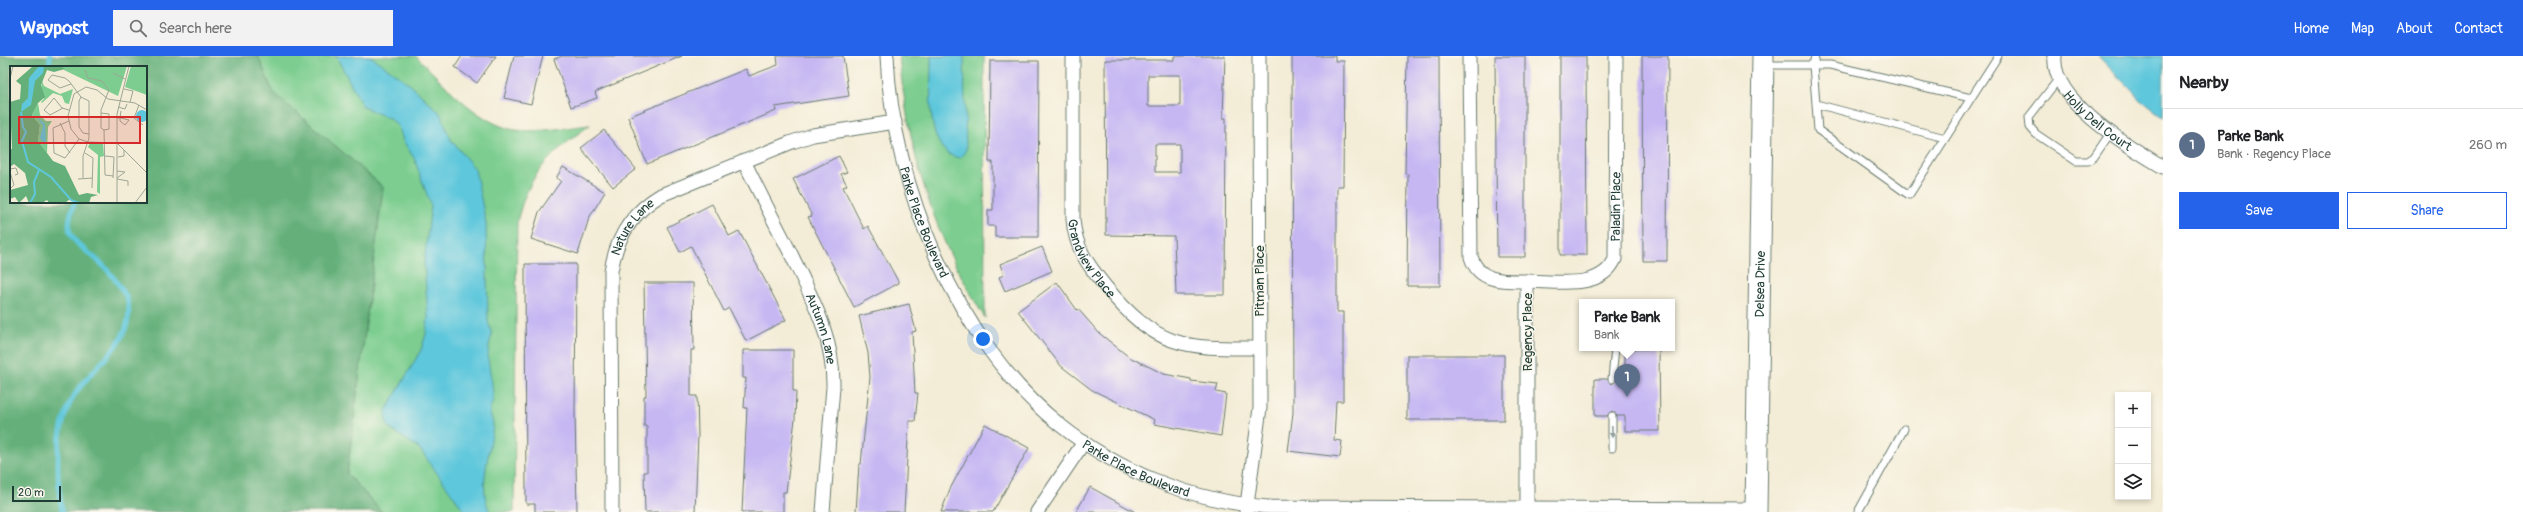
<!DOCTYPE html>
<html lang="en">
<head>
<meta charset="utf-8">
<style>
	:root { --surface:#fff; --page:#f2f2f2; --text:#202124; --muted:#757577; --line:#e0e0e0; --accent:#2563eb }
	body { margin:0; font-family:Pangolin,sans-serif; background:var(--page); color:var(--text) }
	.controls { position:absolute; right:12px; bottom:12px; display:grid; overflow:hidden; border-radius:0px; box-shadow:0 2px 6px #0003 }
	.controls button { width:36px; height:36px; display:grid; place-items:center; padding:0; border:0; border-bottom:1px solid var(--line); background:var(--surface); color:var(--text); font:20px sans-serif }
	.scale { position:absolute; left:12px; bottom:10px; width:49px; box-sizing:border-box; padding-left:4px; border:2px solid #1f3d34; border-top:0; font-size:11px; line-height:14px; white-space:nowrap; color:#1f3d34; -webkit-text-stroke:3px #fbf7ec; paint-order:stroke }
	.you { position:absolute; left:983px; top:283px; width:14px; height:14px; margin:-10px; border:3px solid #fff; border-radius:50%; background:#1a73e8; box-shadow:0 0 0 6px #1a73e833 }
	.badge { display:grid; place-items:center; width:26px; height:26px; border-radius:50%; background:var(--accent); color:#fff; font-size:13px; font-weight:700 }
	.pin { position:absolute; translate:-50% -33px; filter:drop-shadow(0 1px 2px #0008) }
	.pin::after { content:''; position:absolute; top:21px; width:14px; height:12px; background:inherit; clip-path:polygon(0 0,100% 0,50% 100%) }
	.popup { position:absolute; left:1579px; top:243px; width:96px; height:52px; box-sizing:border-box; display:grid; place-content:center; border-radius:0px; background:var(--surface); filter:drop-shadow(0 1px 3px #0005); font-size:13px; white-space:nowrap; color:var(--muted) }
	.popup b { font-size:15px; color:var(--text) }
	.popup::after { content:''; position:absolute; left:50%; top:100%; margin-left:-8px; border:8px solid transparent; border-top-color:var(--surface) }
	.list { margin:0; padding:0; list-style:none }
	h2 { display:flex; justify-content:space-between; align-items:center; height:52px; margin:0; padding:0 16px; font-size:17px }
	h2 small { font-size:13px; font-weight:400; color:var(--muted) }
	.list li { display:grid; grid-template-columns:26px 1fr auto; gap:12px; align-items:center; box-sizing:border-box; height:72px; padding:0 16px; border-top:1px solid var(--line) }
	.list b { display:block; font-size:15px; white-space:nowrap }
	.list p { margin:0; font-size:13px; white-space:nowrap; color:var(--muted) }
	.list em { font-size:13px; font-style:normal; color:var(--muted) }
	.actions { display:flex; gap:8px; padding:12px 16px }
	.actions a { flex:1; padding:9px 0; border:1px solid var(--accent); border-radius:0px; text-align:center; font-size:14px; color:var(--accent) }
	.actions .main { background:var(--accent); color:#fff }
	.icon { flex:none; width:22px; height:22px; fill:none; stroke:currentColor; stroke-width:2; stroke-linecap:round; stroke-linejoin:round }
	.map { position:relative; flex:none; width:2163px; height:456px; overflow:hidden }
	header { display:flex; align-items:center; gap:24px; box-sizing:border-box; height:56px; padding:0 20px; background:var(--accent); color:#fff }
	header strong { font-size:19px }
	nav { display:flex; gap:22px; margin-inline-start:auto; font-size:14px }
	.search { width:280px; height:36px; background:var(--page); display:flex; align-items:center; gap:10px; box-sizing:border-box; padding:0 14px; border-radius:0px; color:var(--muted); font-size:15px }
	main { display:flex }
	aside { flex:1; background:var(--surface) }
	.map>svg:first-child { display:block }
	.green { fill:#7ccd8f; stroke:#4e8562 }
	.forest { fill:#65b07a; stroke:#427657; fill-rule:evenodd }
	.water { fill:#5fc7dc; stroke:#3f8288 }
	.lines { fill:none; stroke-linecap:round; stroke-linejoin:round }
	.stream { stroke:#5fc7dc; stroke-width:5 }
	.building { fill:#c6b7f3; fill-rule:evenodd }
	.lane-casing { stroke:#697a6d; stroke-width:9 }
	.street-casing { stroke:#697a6d; stroke-width:15 }
	.primary-casing { stroke:#697a6d; stroke-width:23 }
	.lane { stroke:#fff; stroke-width:7 }
	.street { stroke:#fff; stroke-width:13 }
	.primary { stroke:#fff; stroke-width:21 }
	.oneway { fill:#8f9e9a }
	.labels { text-anchor:middle; stroke-width:3; stroke-linejoin:round; paint-order:stroke }
	.street-label { font-size:13px; fill:#1f3d34; stroke:#fbf7ec }
	.inset-river { fill:none; stroke:#5fc7dc; stroke-width:2 }
	.inset-road { fill:none; stroke:#9ea695; stroke-width:1 }
	.view { fill:#d62828; fill-opacity:0.15; stroke:#d62828; stroke-width:2 }
	.inset-edge { fill:none; stroke:#1f3d34; stroke-width:2 }
</style>
</head>
<body>
<header>
<strong>Waypost</strong>
<div class="search"><svg class="icon" aria-label="search" viewBox="0 0 24 24"><circle cx="10" cy="10" r="6"/><path d="M15 15l6 6"/></svg>Search here</div>
<nav><a>Home</a><a>Map</a><a>About</a><a>Contact</a></nav>
</header>
<main>
<div class="map">
<svg width="2163" height="456" viewBox="0 0 2163 456">
	<rect width="100%" height="100%" fill="#fbf7ec"/>
	<filter id="ink" filterUnits="userSpaceOnUse"><feTurbulence type="fractalNoise" baseFrequency=".025" numOctaves="2"/><feDisplacementMap in="SourceGraphic" scale="8" xChannelSelector="R" yChannelSelector="G"/><feConvolveMatrix kernelMatrix="1 2 1 2 8 2 1 2 1" color-interpolation-filters="sRGB"/></filter>
	<filter id="wash" filterUnits="userSpaceOnUse"><feTurbulence type="fractalNoise" baseFrequency=".012" numOctaves="4" result="noise"/><feDisplacementMap in="SourceGraphic" scale="16" xChannelSelector="R" yChannelSelector="G"/><feGaussianBlur stdDeviation="0.9" result="paint"/><feColorMatrix in="noise" values="0 0 0 0 0 0 0 0 0 0 0 0 0 0 0 0 0 1.4 0 .05"/><feComposite in="paint" operator="in"/></filter>
	<g filter="url(#wash)">
		<rect width="100%" height="100%" fill="#f3ecd6"/>
		<!-- green -->
		<path class="green" d="M 258,0 L 416,0 C 443,26 473,63 510,73 C 529,78 570,71 590,69 C 550,98 529,116 517,166 L 514,456 L 382,456 L 347,418 L 383,131 L 273,36 Z
			M 899,0 L 984,0 L 985,262 C 932,177 909,99 899,0 Z"/>
		<!-- forest -->
		<path class="forest" d="M 0,0 L 258,0 L 273,36 L 383,131 L 347,418 L 382,456 L 0,456 ZM 11,11 L 146,11 L 146,146 L 11,146 Z"/>
		<!-- water -->
		<path class="water" d="M 336,0 L 370,0 L 407,26 L 440,57 L 451,84 L 475,113 L 486,167 L 488,265 L 492,279 C 483,304 493,317 493,342 C 493,347 489,352 490,357 C 491,362 493,364 493,369 C 491,396 477,430 490,456 L 465,456 L 419,392 L 390,373 L 386,365 L 386,355 L 421,294 L 426,278 L 428,261 L 424,207 L 431,150 L 414,102 L 403,85 L 399,72 L 391,63 L 363,51 Z
			M 931,0 L 964,0 L 966,94 L 960,102 C 922,97 932,28 931,0 Z
			M 2098,0 L 2163,0 L 2163,61 L 2140,43 Z"/>
		<g class="lines">
			<!-- stream -->
			<path class="stream" d="M 49,11 L 50,0
				M 62,456 C 56,419 54,377 72,343 C 90,310 135,288 128,247 C 127,241 123,235 120,231 C 113,220 106,211 96,203 C 73,184 61,179 75,146"/>
		</g>
		<g id="blocks">
			<!-- building -->
			<path class="building" d="M 462,0 L 496,0 L 477,27 L 455,11 Z
				M 514,0 L 543,0 L 531,48 L 504,42 Z
				M 562,0 L 682,0 L 595,36 L 597,42 L 571,51 L 554,3 Z
				M 777,0 L 843,0 L 849,40 L 775,51 L 776,55 L 647,108 L 628,61 L 746,13 L 749,20 L 778,9 Z
				M 1174,0 L 1225,0 L 1223,62 L 1226,62 L 1225,239 L 1176,239 L 1174,180 L 1106,179 L 1105,4 L 1174,4 ZM 1148,19 L 1180,19 L 1180,50 L 1148,50 ZM 1155,88 L 1180,88 L 1180,116 L 1155,116 Z
				M 1292,0 L 1335,0 L 1335,5 L 1344,5 L 1343,130 L 1337,130 L 1337,256 L 1343,256 L 1343,345 L 1336,345 L 1334,384 L 1342,385 L 1340,401 L 1288,395 L 1293,357 Z
				M 1407,0 L 1439,0 L 1440,230 L 1407,230 L 1408,118 L 1405,118 Z
				M 1495,0 L 1525,0 L 1525,201 L 1497,201 Z
				M 1560,0 L 1586,0 L 1587,199 L 1560,199 Z
				M 1642,0 L 1668,0 L 1667,205 L 1643,205 Z
				M 990,5 L 1039,5 L 1038,181 L 995,181 L 995,170 L 988,170 L 988,154 L 993,154 L 993,106 L 989,106 Z
				M 604,74 L 636,113 L 613,131 L 581,92 Z
				M 839,100 L 847,116 L 841,118 L 847,129 L 843,131 L 864,173 L 868,170 L 899,227 L 854,251 L 808,161 L 812,160 L 793,123 Z
				M 563,111 L 605,136 L 589,162 L 578,198 L 531,183 L 539,156 L 561,125 L 556,122 Z
				M 712,148 L 729,180 L 739,175 L 786,264 L 746,285 L 729,252 L 724,255 L 691,190 L 680,196 L 667,171 Z
				M 1042,191 L 1052,215 L 1005,235 L 999,221 L 1004,219 L 1000,208 Z
				M 525,208 L 576,208 L 575,357 L 577,456 L 535,456 L 535,448 L 526,448 Z
				M 1057,226 L 1077,254 L 1078,253 L 1099,277 L 1129,301 L 1164,318 L 1191,323 L 1191,325 L 1218,328 L 1216,336 L 1226,338 L 1221,380 L 1154,368 L 1155,364 L 1092,334 L 1061,310 L 1018,255 Z
				M 644,227 L 693,227 L 694,294 L 691,294 L 691,340 L 697,340 L 698,379 L 695,456 L 645,456 L 644,416 L 647,416 L 647,370 L 644,370 L 644,340 L 646,340 Z
				M 909,248 L 916,275 L 912,276 L 915,337 L 918,337 L 915,365 L 909,365 L 904,456 L 856,456 L 859,408 L 861,408 L 870,321 L 868,297 L 859,260 Z
				M 1625,293 L 1659,293 L 1660,375 L 1625,375 L 1625,360 L 1617,360 L 1612,355 L 1607,360 L 1595,360 L 1595,323 L 1607,323 L 1612,328 L 1617,323 L 1625,323 Z
				M 743,294 L 793,294 L 793,335 L 796,335 L 795,363 L 786,436 L 783,436 L 783,456 L 742,456 L 747,352 L 744,352 L 746,322 L 743,322 Z
				M 1407,299 L 1504,299 L 1504,364 L 1407,364 Z
				M 985,368 L 1029,392 L 993,456 L 941,456 L 950,433 Z
				M 1090,431 L 1135,456 L 1076,456 Z"/>
		</g>
	</g>
	<g filter="url(#ink)">
		<use href="#blocks" fill-opacity="0" stroke="#697a6d" stroke-width="1"/>
		<g class="lines">
			<!-- lane casing -->
			<g class="lane-casing">
				<path id="lane" d="M 1765,9 L 1830,9 L 1971,42 L 1909,139 L 1818,74 L 1813,9 L 1815,0
					M 2060,21 L 2029,61 L 2030,71 L 2036,78 L 2076,105 L 2088,105 L 2094,101 L 2111,76
					M 1971,42 L 1998,0
					M 1816,48 L 1945,82
					M 1612,323 L 1615,292
					M 1612,360 L 1612,392
					M 1858,456 L 1904,373"/>
			</g>
			<!-- street casing -->
			<g class="street-casing">
				<g id="street">
					<path id="s1" d="M 887,0 C 892,129 957,287 1060,369 C 1119,416 1192,445 1268,451 L 1756,453 L 1759,456"/>
					<path id="s2" d="M 1073,0 L 1073,163 C 1075,191 1087,208 1105,230 C 1156,291 1182,293 1259,292"/>
					<path d="M 1469,0 L 1471,201 C 1479,227 1505,225 1527,225 L 1527,456"/>
					<path id="s3" d="M 2055,0 C 2050,45 2130,91 2163,111"/>
					<path id="s4" d="M 744,105 C 759,136 775,167 791,198 C 812,242 834,281 833,331 L 823,456"/>
					<path id="s5" d="M 1527,225 C 1555,225 1601,235 1615,203 L 1616,0"/>
					<path id="s6" d="M 612,456 L 611,215 C 616,183 632,156 661,139 L 792,86 L 813,79 L 895,66"/>
					<path d="M 1037,456 L 1084,386"/>
					<path d="M 1246,456 L 1260,352 L 1259,0"/>
				</g>
			</g>
			<!-- primary casing -->
			<g class="primary-casing">
				<g id="primary">
					<path id="s7" d="M 1756,456 L 1763,0"/>
				</g>
			</g>
			<!-- lane -->
			<use href="#lane" class="lane"/>
			<!-- street -->
			<use href="#street" class="street"/>
			<!-- primary -->
			<use href="#primary" class="primary"/>
		</g>
		<!-- one-way arrows -->
		<defs><path id="oneway-solid" d="M-6-.8H1V-3.2L6.5 0L1 3.2V.8H-6Z"/></defs>
		<use class="oneway" href="#oneway-solid" transform="translate(1612 376) rotate(89)"/>
	</g>
	<g class="labels">
		<!-- street labels -->
		<g class="street-label">
			<text dy="5" stroke="none"><textPath href="#s3" startOffset="81">Holly Dell Court</textPath></text>
			<text dy="5" stroke="none"><textPath href="#s5" startOffset="149">Paladin Place</textPath></text>
			<text dy="5" stroke="none"><textPath href="#s1" startOffset="171">Parke Place Boulevard</textPath></text>
			<text dy="5" stroke="none"><textPath href="#s6" startOffset="291">Nature Lane</textPath></text>
			<text dy="5" stroke="none"><textPath href="#s2" startOffset="207">Grandview Place</textPath></text>
			<text transform="translate(1259 225) rotate(-90)" y="5">Pitman Place</text>
			<text dy="5" stroke="none"><textPath href="#s7" startOffset="228">Delsea Drive</textPath></text>
			<text dy="5" stroke="none"><textPath href="#s4" startOffset="185">Autumn Lane</textPath></text>
			<text transform="translate(1527 276) rotate(-90)" y="5">Regency Place</text>
			<text dy="5" stroke="none"><textPath href="#s1" startOffset="507">Parke Place Boulevard</textPath></text>
		</g>
	</g>
	<!-- overview -->
	<g transform="translate(10 10)">
		<rect width="137" height="137" fill="#f3ecd6"/>
		<path d="M 51,0 L 117,0 L 108,30 L 54,4 ZM 121,0 L 137,0 L 137,29 L 115,21 ZM 32,15 L 34,20 L 50,28 L 63,23 L 59,38 L 55,37 L 52,30 L 43,27 L 32,37 L 31,36 L 34,33 L 31,24 ZM 28,37 L 30,49 L 36,55 L 42,55 L 38,61 L 37,87 L 28,75 L 30,59 L 22,49 ZM 80,77 L 93,78 L 94,90 L 90,91 L 90,128 L 87,126 L 88,89 L 78,81 Z" fill="#7ccd8f"/>
		<path d="M 23,0 L 51,0 L 55,3 L 44,6 L 37,4 L 31,19 L 35,31 L 28,37 L 22,49 L 30,59 L 28,75 L 43,95 L 55,100 L 69,129 L 77,127 L 88,129 L 81,131 L 79,137 L 67,137 L 60,133 L 55,137 L 39,137 L 37,134 L 32,137 L 19,137 L 16,130 L 9,137 L 5,131 L 0,133 L 0,124 L 18,119 L 15,107 L 4,98 L 0,101 L 0,83 L 2,83 L 0,36 L 10,33 L 11,19 L 6,15 Z" fill="#65b07a"/>
		<path d="M 29,0 L 34,0 L 33,7 L 25,15 L 21,39 L 11,46 L 12,38 L 18,32 L 19,12 ZM126 50a6 6 0 1 1 12 0a6 6 0 1 1-12 0ZM 27,51 L 35,58 L 36,79 L 30,72 L 33,60 Z" fill="#5fc7dc"/>
		<path class="inset-river" d="M 11,46 L 13,61 L 16,66 L 12,75 L 18,96 L 41,111 L 61,134 L 69,137M 20,137 L 25,128 L 24,116 L 29,104"/>
		<path class="inset-road" d="M 75,4 L 78,12 L 92,15 L 99,24 L 91,44 L 91,62 L 94,64 L 95,109 L 103,110M 103,7 L 115,13M 0,13 L 3,0M 61,18 L 50,22 L 38,14 L 42,9 L 55,12 L 59,15 L 71,31 L 79,35 L 79,72 L 73,90 L 73,112M 114,23 L 123,25 L 120,36M 71,31 L 69,35 L 69,61 L 73,67 L 79,68M 129,39 L 124,52 L 133,59M 108,41 L 115,43 L 117,38M 53,42 L 40,49 L 34,44 L 44,32 L 52,42 L 59,44M 137,44 L 125,37 L 98,33 L 87,24 L 76,21 L 64,28 L 58,50 L 61,63 L 69,73 L 78,76 L 107,77 L 137,107M 91,47 L 99,48 L 99,63 L 94,64M 107,52 L 111,52 L 119,54 L 115,59 L 110,55 L 110,52 L 111,45M 59,55 L 43,62 L 44,87 L 55,92 L 69,73M 50,57 L 55,67 L 55,80 L 60,87M 75,87 L 83,92 L 82,122M 95,90 L 104,91 L 103,112M 108,91 L 114,90 L 114,84M 0,103 L 6,102 L 8,108 L 5,109M 0,106 L 4,119 L 0,123M 107,112 L 115,106 L 107,105M 68,113 L 83,112M 107,113 L 118,115 L 118,120M 107,137 L 107,48 L 119,0M 125,137 L 137,121"/>
		<path class="view" d="M 9,51 L 130,51 L 130,77 L 9,77 Z"/>
		<rect width="137" height="137" class="inset-edge"/>
	</g>
</svg>
<div class="controls">
<button>+</button>
<button>−</button>
<button><svg class="icon" aria-label="layers" viewBox="0 0 24 24"><path d="M12 4l9 5-9 5-9-5zM3 14l9 5 9-5"/></svg></button>
</div>
<div class="scale">20 m</div>
<div class="you"></div>
<div class="pin badge" style="left:1627px;top:341px;background:#5c6f8a">1</div>
<div class="popup"><b>Parke Bank</b>Bank</div>
</div>
<aside>
<h2>Nearby<small></small></h2>
<ul class="list">
<li><span class="badge" style="background:#5c6f8a">1</span><div><b>Parke Bank</b><p>Bank · Regency Place</p></div><em>260 m</em></li>
</ul>
<div class="actions"><a class="main">Save</a><a>Share</a></div>
</aside>
</main>
</body>
</html>
